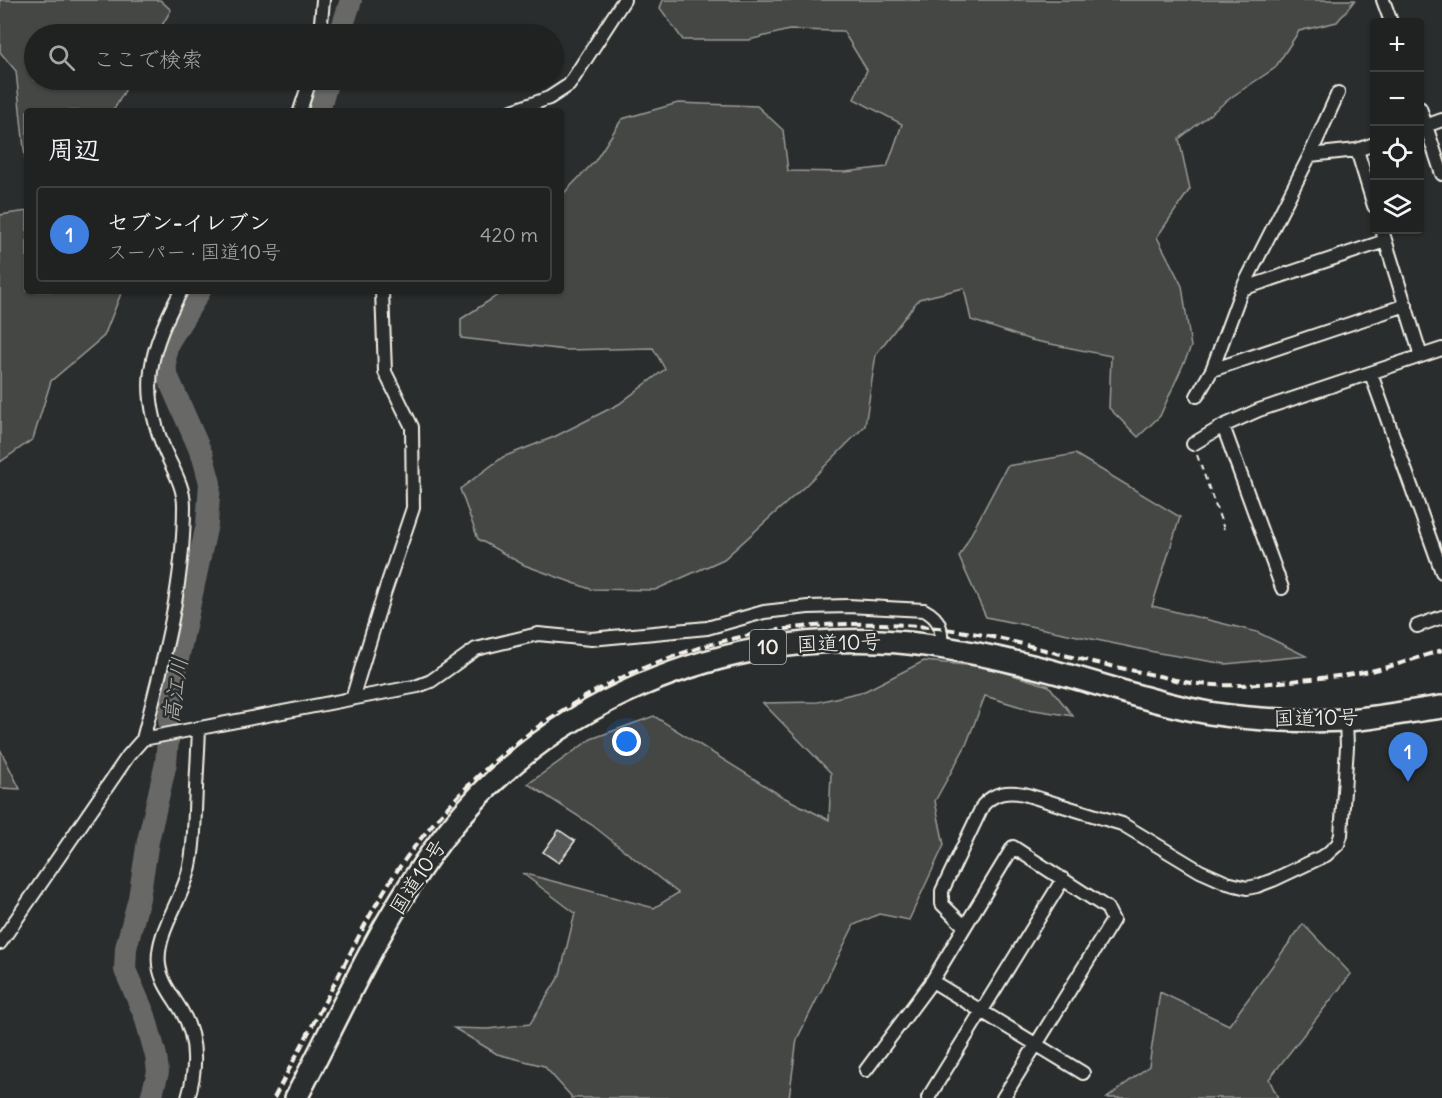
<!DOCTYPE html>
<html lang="ja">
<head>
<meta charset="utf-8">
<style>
	:root { --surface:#202222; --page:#282a2a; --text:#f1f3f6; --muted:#a2a4a5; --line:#3d3f40; --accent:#8c9099 }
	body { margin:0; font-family:Delius,"Klee One",sans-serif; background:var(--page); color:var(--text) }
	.controls { position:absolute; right:18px; top:18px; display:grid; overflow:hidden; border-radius:6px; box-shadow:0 2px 4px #0004 }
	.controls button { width:54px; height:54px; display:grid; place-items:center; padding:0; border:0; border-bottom:2px solid var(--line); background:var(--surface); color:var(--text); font:30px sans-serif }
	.you { position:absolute; left:627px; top:742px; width:21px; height:21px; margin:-15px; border:4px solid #fff; border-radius:50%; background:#1a73e8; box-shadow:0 0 0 9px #1a73e833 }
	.badge { display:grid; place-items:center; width:39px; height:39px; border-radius:50%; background:var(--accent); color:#fff; font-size:20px; font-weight:700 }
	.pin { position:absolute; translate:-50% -50px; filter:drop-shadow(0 2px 3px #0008) }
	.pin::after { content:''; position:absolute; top:32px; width:21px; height:18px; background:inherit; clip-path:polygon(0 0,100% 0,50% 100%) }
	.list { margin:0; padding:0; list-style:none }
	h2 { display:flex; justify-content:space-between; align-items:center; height:78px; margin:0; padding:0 24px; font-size:26px }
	h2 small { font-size:20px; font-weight:400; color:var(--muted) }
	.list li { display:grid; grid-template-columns:39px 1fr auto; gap:18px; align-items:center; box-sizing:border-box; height:96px; margin:0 12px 12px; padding:0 12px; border:2px solid var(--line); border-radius:6px }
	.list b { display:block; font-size:22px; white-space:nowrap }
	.list p { margin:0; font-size:20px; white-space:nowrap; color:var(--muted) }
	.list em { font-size:20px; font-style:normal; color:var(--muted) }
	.icon { flex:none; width:33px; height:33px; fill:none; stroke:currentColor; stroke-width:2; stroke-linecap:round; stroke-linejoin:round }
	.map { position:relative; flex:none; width:1442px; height:1098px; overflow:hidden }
	.search { position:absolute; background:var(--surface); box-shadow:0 2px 4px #0004; left:24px; top:24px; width:540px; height:66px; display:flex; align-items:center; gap:15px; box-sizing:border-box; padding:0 21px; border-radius:33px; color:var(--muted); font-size:22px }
	.panel { position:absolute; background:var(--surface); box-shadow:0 2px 4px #0004; left:24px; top:108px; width:540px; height:186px; border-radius:6px }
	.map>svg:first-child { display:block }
	.green { fill:#444645; stroke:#9c9c96; stroke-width:1.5 }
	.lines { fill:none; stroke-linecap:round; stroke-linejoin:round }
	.river { stroke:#676866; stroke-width:22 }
	.building { fill:#555756; stroke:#f4f1e8; stroke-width:1.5 }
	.street-casing { stroke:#f4f1e8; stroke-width:16 }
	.highway-casing { stroke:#f4f1e8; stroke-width:26 }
	.path { stroke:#f4f1e8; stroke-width:2; stroke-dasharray:6 4.5; stroke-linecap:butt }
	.street { stroke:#2a2d2e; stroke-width:12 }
	.highway { stroke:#2a2d2e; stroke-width:21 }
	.rail { stroke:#f4f1e8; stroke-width:4; stroke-dasharray:9 4.5; stroke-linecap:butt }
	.labels { text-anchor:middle; stroke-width:5; stroke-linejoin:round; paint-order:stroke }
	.shield { fill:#2a2d2e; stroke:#b7b6b0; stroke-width:1.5 }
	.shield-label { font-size:20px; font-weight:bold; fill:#f4f1e8 }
	.street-label { font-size:21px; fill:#f4f1e8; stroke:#2a2d2e }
	.water-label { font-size:22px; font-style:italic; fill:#b5b3ae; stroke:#2a2d2e }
</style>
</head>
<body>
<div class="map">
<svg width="1442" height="1098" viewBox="0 0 1442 1098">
	<rect width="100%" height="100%" fill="#2a2d2e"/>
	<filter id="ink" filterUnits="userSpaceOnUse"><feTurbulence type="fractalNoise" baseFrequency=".0167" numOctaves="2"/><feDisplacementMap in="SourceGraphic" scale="12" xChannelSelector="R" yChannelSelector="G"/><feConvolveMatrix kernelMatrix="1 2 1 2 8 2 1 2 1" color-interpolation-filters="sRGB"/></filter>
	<g filter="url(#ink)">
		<!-- green -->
		<path class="green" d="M 0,0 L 160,0 L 171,10 L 157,34 L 34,34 L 34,80 L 131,80 L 113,111 L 27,111 L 27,177 L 16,71 L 0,52 Z
			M 663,0 L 1355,0 L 1337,22 L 1299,31 L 1275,68 L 1233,96 L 1179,139 L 1190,189 L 1157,237 L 1182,286 L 1191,347 L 1160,416 L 1138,437 L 1109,408 L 1111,356 L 1031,340 L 971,320 L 964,288 L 919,299 L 876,354 L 865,426 L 804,487 L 724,559 L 655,590 L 590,589 L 524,565 L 478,539 L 460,489 L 503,457 L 554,437 L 619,404 L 665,369 L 653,348 L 566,350 L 461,338 L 461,319 L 498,295 L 500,291 L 561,291 L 561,196 L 595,161 L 622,119 L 678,103 L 757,106 L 783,130 L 788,171 L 845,172 L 887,167 L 902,124 L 854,99 L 867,70 L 843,31 L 789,30 L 749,40 L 683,40 L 660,8 Z
			M 27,211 L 27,291 L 122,291 L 104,336 L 51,381 L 33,439 L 0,462 L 0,215 Z
			M 1075,454 L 1180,517 L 1152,606 L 1257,632 L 1306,656 L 1226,664 L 1159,653 L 986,617 L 959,557 L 1007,466 Z
			M 924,661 L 986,667 L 1049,686 L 1073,716 L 1028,709 L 985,696 L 966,745 L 935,801 L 944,845 L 909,920 L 879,914 L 854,925 L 797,1039 L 789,1098 L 571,1098 L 571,1096 L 544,1066 L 497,1054 L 454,1028 L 488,1029 L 530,1024 L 560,975 L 575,913 L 522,873 L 654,908 L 678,893 L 592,825 L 528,784 L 591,739 L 654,716 L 783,797 L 829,820 L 831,773 L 763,703 L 818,702 L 865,691 Z
			M 0,749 L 20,789 L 0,788 Z
			M 1303,924 L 1351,974 L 1269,1079 L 1278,1098 L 1107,1098 L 1149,1066 L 1160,992 L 1229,1025 Z"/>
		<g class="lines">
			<!-- river -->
			<path class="river" d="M 340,34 L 351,0
				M 319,111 L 328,80
				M 151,1098 L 158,1072 L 156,1056 L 145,1016 L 125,970 L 126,948 L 139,898 L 148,841 L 166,763 L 168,739 L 170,735 L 169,717 L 178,659 L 207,524 L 210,483 L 203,457 L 166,373 L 165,355 L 168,343 L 200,291"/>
		</g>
		<!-- building -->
		<path class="building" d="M 559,830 L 575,841 L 559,863 L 543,852 Z"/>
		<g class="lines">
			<!-- street casing -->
			<g class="street-casing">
				<path id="street" d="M 1383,0 L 1391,22
					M 320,34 L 323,0
					M 1420,108 L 1442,174
					M 300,111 L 310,80
					M 512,111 L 549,98 L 569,85 L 624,0
					M 1420,128 L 1442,120
					M 1357,150 L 1374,206
					M 1310,155 L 1357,150 L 1374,144
					M 1382,230 L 1421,356
					M 1242,289 L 1385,241
					M 1212,370 L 1406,305
					M 1371,374 L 1442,572
					M 1197,396 L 1212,370 L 1242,289 L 1310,155 L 1338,93
					M 1223,426 L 1282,588
					M 1193,444 L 1223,426 L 1259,410 L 1442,349
					M 1417,626 L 1442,617
					M 352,699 L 384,594 L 413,508 L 412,427 L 385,372 L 382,291
					M 143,739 C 163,663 184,586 184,506 C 184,486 173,470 165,451 C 138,387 150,349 181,291
					M 964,926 L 942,904 L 942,891 L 983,805 C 995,792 1008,791 1024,794 L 1122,824 L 1200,871 L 1227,883 L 1247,888 L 1257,886 L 1273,880 L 1326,855 L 1338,844 L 1341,835 L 1347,747 L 1346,720
					M 0,943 L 128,756 L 143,739 L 418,686 L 431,681 L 476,649 L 538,634 L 591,639 L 707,628 L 764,612 L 808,607 L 848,606 L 924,610 C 941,619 942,629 941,647
					M 932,981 L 1083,1073
					M 866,1070 L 932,981 L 1013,847 L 1107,908 L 1113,920 L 1003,1098
					M 188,1098 C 197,1068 197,1037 181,1010 C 172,995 161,982 159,965 C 155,934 182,900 189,870 C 194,851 194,831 195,811 C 196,783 198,756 199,728
					M 928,1098 L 1063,879"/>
			</g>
			<!-- highway casing -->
			<g class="highway-casing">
				<path id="highway" d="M 296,1098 C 344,1007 385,910 449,830 C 553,700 717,635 881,641 C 929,643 977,653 1023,664 C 1086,678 1146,702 1209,713 C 1254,720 1301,722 1347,720 C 1379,718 1410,711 1442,707"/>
			</g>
			<!-- path -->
			<path class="path" d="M 1197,455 L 1224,529"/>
			<!-- street -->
			<use href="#street" class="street"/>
			<!-- highway -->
			<use href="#highway" class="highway"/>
			<!-- rail -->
			<path class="rail" d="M 274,1098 C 297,1054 320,1011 343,967 C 362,930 381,892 406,858 C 543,671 761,591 988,636 C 1018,642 1047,651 1076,658 C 1104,665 1131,670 1159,676 C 1172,679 1186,683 1200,684 C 1230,687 1262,684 1291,681 C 1319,678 1347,676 1375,670 C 1398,665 1420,657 1442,650"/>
		</g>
	</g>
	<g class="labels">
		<!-- shield labels -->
		<rect class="shield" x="750" y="630" width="36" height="34" rx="4.5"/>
		<g class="shield-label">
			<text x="768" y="654">10</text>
		</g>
		<!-- street labels -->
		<g class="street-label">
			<text transform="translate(839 643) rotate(-2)" y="7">国道10号</text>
			<text transform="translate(1316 718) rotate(-1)" y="7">国道10号</text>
			<text transform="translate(418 877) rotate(-57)" y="7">国道10号</text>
		</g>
		<!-- water labels -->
		<g class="water-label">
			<text transform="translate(175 690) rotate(-82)" y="8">高江川</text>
		</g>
	</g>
</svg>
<div class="controls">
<button>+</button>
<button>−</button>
<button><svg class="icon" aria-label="locate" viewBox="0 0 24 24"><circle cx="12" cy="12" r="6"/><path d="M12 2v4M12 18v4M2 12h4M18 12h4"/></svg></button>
<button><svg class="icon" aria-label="layers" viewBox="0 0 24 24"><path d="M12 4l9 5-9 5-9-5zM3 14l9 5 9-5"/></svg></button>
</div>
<div class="you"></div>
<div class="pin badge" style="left:1408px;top:782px;background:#3f7fe0">1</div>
<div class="search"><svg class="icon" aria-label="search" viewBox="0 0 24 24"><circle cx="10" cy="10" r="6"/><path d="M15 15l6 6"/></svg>ここで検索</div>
<section class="panel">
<h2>周辺<small></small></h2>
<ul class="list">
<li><span class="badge" style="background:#3f7fe0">1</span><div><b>セブン-イレブン</b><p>スーパー · 国道10号</p></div><em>420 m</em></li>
</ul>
</section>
</div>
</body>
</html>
